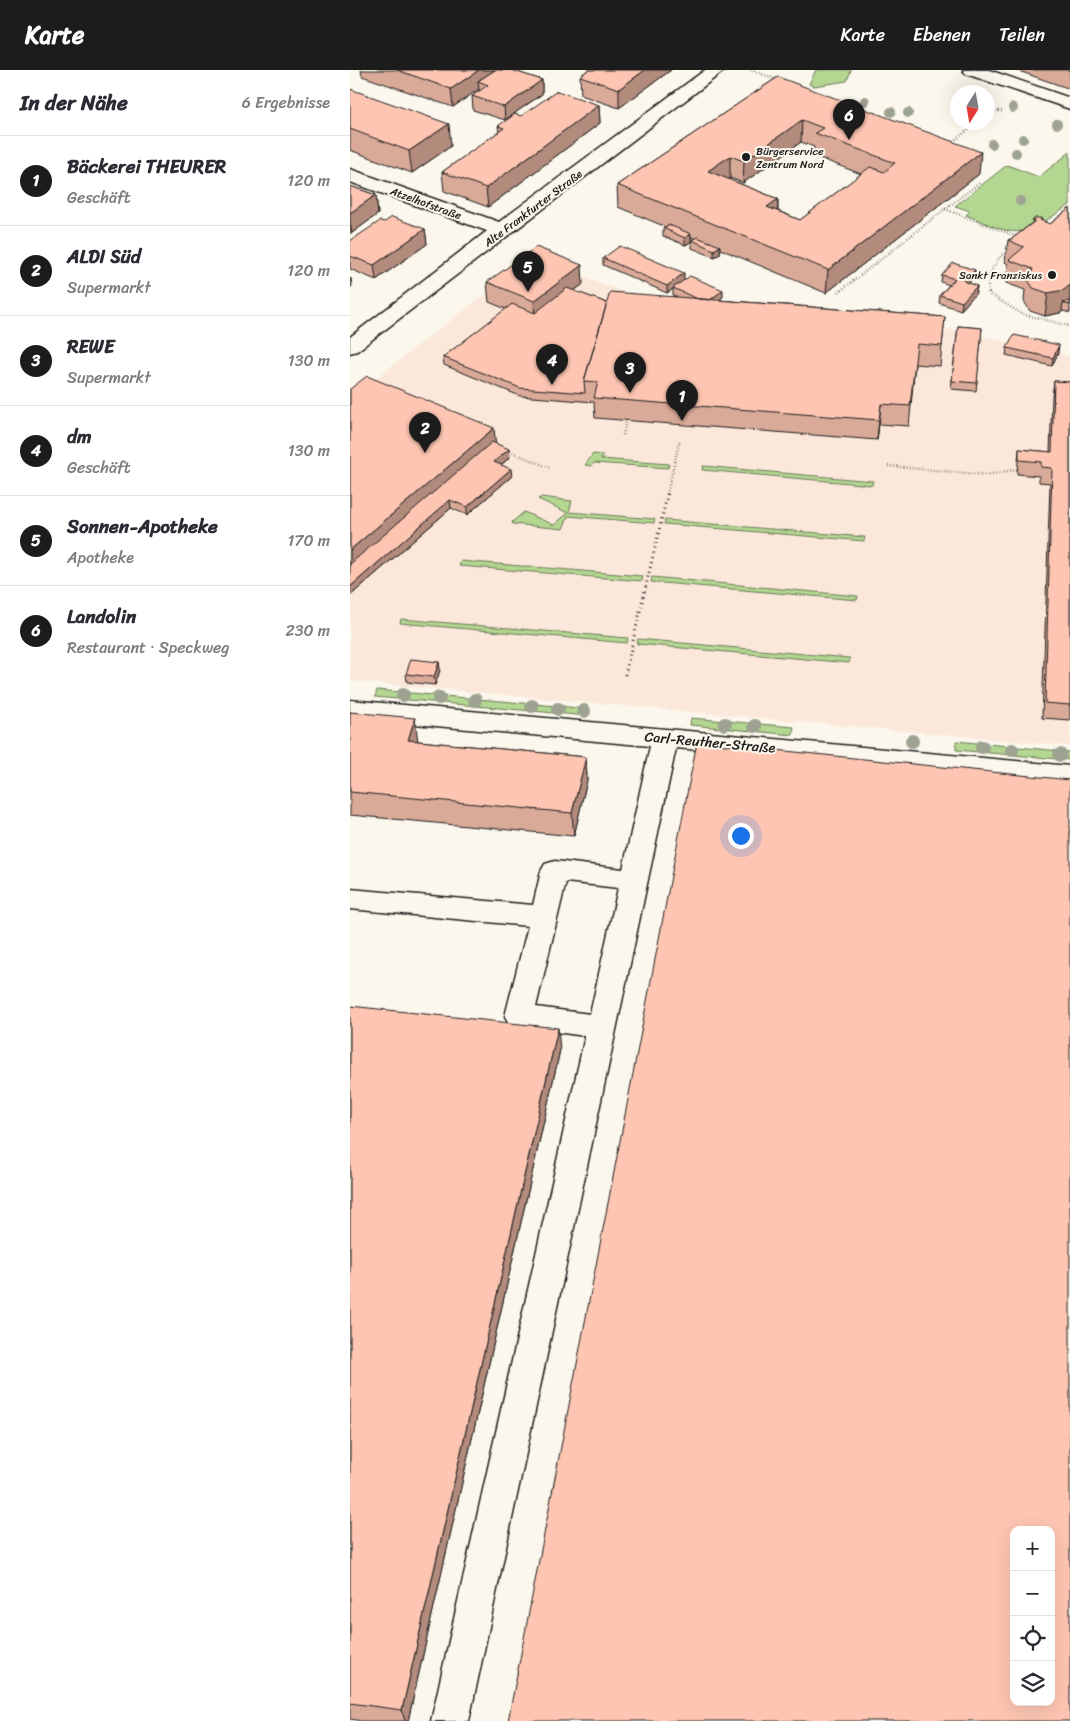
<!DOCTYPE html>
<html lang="de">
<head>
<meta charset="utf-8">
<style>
	:root { --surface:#fff; --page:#f7f7f7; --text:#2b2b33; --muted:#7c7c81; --line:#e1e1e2; --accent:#1c1c1c }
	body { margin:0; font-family:Sriracha,sans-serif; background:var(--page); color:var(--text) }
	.controls { position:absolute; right:15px; bottom:15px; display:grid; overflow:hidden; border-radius:10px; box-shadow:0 5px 20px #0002 }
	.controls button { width:45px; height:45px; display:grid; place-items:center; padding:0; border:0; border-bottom:1px solid var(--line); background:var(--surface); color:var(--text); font:25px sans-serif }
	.compass { position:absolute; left:600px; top:15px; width:45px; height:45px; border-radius:50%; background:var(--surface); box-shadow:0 5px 20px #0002; rotate:191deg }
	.you { position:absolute; left:390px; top:765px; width:18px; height:18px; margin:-12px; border:4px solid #fff; border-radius:50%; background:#1a73e8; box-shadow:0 0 0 8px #1a73e833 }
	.badge { display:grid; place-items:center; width:32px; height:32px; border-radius:50%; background:var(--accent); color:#fff; font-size:16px; font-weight:700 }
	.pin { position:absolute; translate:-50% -41px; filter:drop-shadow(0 1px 2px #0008) }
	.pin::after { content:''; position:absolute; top:26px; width:18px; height:15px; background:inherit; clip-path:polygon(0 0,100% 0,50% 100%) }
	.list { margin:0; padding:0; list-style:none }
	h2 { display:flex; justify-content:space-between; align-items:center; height:65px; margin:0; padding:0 20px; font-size:21px }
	h2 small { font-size:16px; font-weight:400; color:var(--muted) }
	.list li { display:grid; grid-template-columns:32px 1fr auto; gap:15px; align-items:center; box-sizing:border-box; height:90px; padding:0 20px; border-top:1px solid var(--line) }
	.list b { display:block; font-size:19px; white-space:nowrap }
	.list p { margin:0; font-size:16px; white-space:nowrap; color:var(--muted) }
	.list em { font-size:16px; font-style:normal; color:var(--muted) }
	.icon { flex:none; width:28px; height:28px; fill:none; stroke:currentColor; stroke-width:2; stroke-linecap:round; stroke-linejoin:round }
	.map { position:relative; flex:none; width:720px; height:1651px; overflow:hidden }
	header { display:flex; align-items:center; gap:30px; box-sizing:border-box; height:70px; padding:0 25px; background:var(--accent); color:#fff }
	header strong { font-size:24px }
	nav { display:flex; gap:28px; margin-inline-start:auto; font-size:18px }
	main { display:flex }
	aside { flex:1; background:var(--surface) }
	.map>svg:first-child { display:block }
	.built { fill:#fce8db }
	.green { fill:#b3d691; stroke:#687956 }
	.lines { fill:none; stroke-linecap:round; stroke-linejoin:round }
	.minor-casing { stroke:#1c1c1c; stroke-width:3 }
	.path-far1 { stroke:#1c1c1c; stroke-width:2.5; stroke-dasharray:0.5 2.5; stroke-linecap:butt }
	.path { stroke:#1c1c1c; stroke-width:3; stroke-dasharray:1 4; stroke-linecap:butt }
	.minor { fill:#fbf7ec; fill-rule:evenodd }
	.tree { fill:#9ea290 }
	.wall { fill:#daaa99; stroke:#1c1c1c; fill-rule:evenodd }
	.shaded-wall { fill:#b28b7d; stroke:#1c1c1c }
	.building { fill:#fec6b2; stroke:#1c1c1c; fill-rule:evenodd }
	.poi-dot { fill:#1c1c1c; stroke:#fbf7ec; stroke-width:2 }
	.labels { text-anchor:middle; stroke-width:4; stroke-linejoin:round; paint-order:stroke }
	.far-poi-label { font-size:11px; fill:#1c1c1c; stroke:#fbf7ec; text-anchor:start }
	.far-street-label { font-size:11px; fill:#1c1c1c; stroke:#fbf7ec }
	.street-label { font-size:14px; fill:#1c1c1c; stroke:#fbf7ec }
</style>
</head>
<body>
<header>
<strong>Karte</strong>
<nav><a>Karte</a><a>Ebenen</a><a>Teilen</a></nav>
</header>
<main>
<aside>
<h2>In der Nähe<small>6 Ergebnisse</small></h2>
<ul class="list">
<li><span class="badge">1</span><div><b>Bäckerei THEURER</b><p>Geschäft</p></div><em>120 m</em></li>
<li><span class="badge">2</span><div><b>ALDI Süd</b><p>Supermarkt</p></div><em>120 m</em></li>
<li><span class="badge">3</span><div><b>REWE</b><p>Supermarkt</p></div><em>130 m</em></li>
<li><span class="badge">4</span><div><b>dm</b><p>Geschäft</p></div><em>130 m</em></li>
<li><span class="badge">5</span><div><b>Sonnen-Apotheke</b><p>Apotheke</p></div><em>170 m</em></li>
<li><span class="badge">6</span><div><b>Landolin</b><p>Restaurant · Speckweg</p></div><em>230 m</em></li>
</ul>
</aside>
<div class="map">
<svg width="720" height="1651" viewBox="0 0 720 1651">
	<rect width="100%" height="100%" fill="#fbf7ec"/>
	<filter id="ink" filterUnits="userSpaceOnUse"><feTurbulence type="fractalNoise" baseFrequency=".02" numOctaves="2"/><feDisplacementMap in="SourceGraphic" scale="10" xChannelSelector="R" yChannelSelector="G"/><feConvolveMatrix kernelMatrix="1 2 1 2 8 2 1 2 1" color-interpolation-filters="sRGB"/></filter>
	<g filter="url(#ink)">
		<!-- built -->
		<path class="built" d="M 183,187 L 322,240 L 605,260 L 720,286 L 720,676 L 0,611 L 0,328 Z"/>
		<!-- green -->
		<path class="green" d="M 466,0 L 501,0 L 497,11 L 464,16 L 459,14 Z
			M 720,82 L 720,135 C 703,145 681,165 660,161 C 646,159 630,150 616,145 L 620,141 L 605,136 L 657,95 L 689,107 Z
			M 243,384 L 253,385 L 251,389 L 319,394 L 318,398 L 244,393 L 241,396 L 235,395 Z
			M 353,396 L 523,411 L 522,415 L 352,400 Z
			M 192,427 L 222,431 L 219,442 L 305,449 L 304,453 L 218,446 L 213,459 L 163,454 L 162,452 L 174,442 L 204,455 L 218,443 L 188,429 Z
			M 315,450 L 515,467 L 514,471 L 314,454 Z
			M 111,491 L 293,506 L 292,511 L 109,496 Z
			M 302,507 L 508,526 L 507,530 L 301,512 Z
			M 51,549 L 278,568 L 277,573 L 50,553 Z
			M 288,569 L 499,588 L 500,588 L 499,593 L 287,574 Z
			M 27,620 L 240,639 L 238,646 L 25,627 Z
			M 341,648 L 444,657 L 443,665 L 340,655 Z
			M 606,671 L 720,682 L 720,690 L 606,680 Z"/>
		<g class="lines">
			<!-- minor casing -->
			<g class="minor-casing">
				<path id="minor" d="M 355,0 L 375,0 L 7,281 L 0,283 L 0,267 L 137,161 L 0,112 L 0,99 L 149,152 Z
					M 613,0 L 639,0 L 720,28 L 720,39 L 616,4 Z
					M 0,630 L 720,696 L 720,714 L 326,678 L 119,1651 L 81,1651 L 235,966 L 169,957 L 159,954 L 155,946 L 178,856 L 0,839 L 0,819 L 183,835 L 191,801 L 195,794 L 205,791 L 273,799 L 300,676 L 0,648 ZM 216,812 L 268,818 L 240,944 L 186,937 Z"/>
			</g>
			<!-- path-far1 -->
			<path class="path-far1" d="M 401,0 L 428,10
				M 638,46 L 644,41 L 653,41
				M 601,73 L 629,52
				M 595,139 L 631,112
				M 659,178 C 645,191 635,205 639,224 L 672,244 L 720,256
				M 489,222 L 595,139 L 668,167
				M 273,365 L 276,350
				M 157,380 L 200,398
				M 538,396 L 638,405 L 667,399
				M 317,424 L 330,369"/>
			<!-- path -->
			<path class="path" d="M 275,605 L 318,422"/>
			<!-- minor -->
			<use href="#minor" class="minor"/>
		</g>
		<!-- trees -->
		<g class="tree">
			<circle cx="515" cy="31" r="5"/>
			<circle cx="663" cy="38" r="5"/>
			<circle cx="541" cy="42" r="5"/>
			<circle cx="558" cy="43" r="5"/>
			<circle cx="707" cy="54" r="5"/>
			<circle cx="673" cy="69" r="5"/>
			<circle cx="642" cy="74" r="5"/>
			<circle cx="666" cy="83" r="5"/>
			<circle cx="670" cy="131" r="5"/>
			<circle cx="53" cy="625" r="7"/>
			<circle cx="89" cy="628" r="7"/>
			<circle cx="125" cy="630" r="7"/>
			<circle cx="182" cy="636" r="7"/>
			<circle cx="208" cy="639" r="7"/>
			<circle cx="234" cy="641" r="7"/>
			<circle cx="375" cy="654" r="7"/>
			<circle cx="405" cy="656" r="7"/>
			<circle cx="562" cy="671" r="7"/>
			<circle cx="632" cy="677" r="7"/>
			<circle cx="662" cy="680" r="7"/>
			<circle cx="710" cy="685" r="7"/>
		</g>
		<!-- wall -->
		<path class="wall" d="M 11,0 L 161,0 L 192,10 L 192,24 L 155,50 L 123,40 L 122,26 L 129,21 L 129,19 L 103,37 L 12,6 Z
			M 238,0 L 321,0 L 269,38 L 231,25 L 230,6 Z
			M 666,0 L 720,0 L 720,19 Z
			M 428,7 L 629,104 L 476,223 L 370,179 L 370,184 L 364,187 L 342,178 L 342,170 L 344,168 L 341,167 L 341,172 L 335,175 L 313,166 L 313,158 L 316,157 L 268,137 L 267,115 ZM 451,72 L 464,77 L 464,86 L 511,104 L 450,150 L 428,141 L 428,129 L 378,109 L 380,108 L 393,113 Z
			M 0,19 L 101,76 L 62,103 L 0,80 Z
			M 249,35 L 250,53 L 138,137 L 94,121 L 92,102 L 149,62 L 148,56 Z
			M 0,116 L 26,125 L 28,144 L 2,163 L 0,163 Z
			M 720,138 L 720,243 L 713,241 L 710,243 L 695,246 L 680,241 L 674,231 L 675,220 L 656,213 L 658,194 L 655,192 L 658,170 L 663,168 L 682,153 L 683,150 L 692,150 L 700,154 Z
			M 75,159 L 77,174 L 26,210 L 0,199 L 0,171 Z
			M 253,188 L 334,209 L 373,227 L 369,230 L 595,247 L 590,296 L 565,294 L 559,356 L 529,354 L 527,370 L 245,348 L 244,332 L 170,326 L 94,295 L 93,287 L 156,239 L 139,232 L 137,212 L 233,214 L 224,221 L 257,233 L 327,227 L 323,226 L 323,219 L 317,223 L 253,195 Z
			M 625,200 L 624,207 L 619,213 L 627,216 L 626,223 L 611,240 L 589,233 L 590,225 L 599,215 L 591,212 L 592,205 Z
			M 608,256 L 632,258 L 626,321 L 601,319 Z
			M 657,278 L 708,283 L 702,296 L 656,285 Z
			M 704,311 L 720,312 L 720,650 L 692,648 L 700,413 L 689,412 L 689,406 L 667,404 L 669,379 L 700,382 L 702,326 Z
			M 0,319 L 146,374 L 160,387 L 151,395 L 162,406 L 117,445 L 101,438 L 0,526 Z
			M 89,592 L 90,600 L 85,615 L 57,612 L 56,604 Z
			M 0,642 L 68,671 L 236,687 L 237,710 L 224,766 L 0,745 Z
			M 0,936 L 210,980 L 58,1651 L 12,1651 L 0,1649 Z"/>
		<!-- shaded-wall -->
		<path class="shaded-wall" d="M 129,0 L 145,0 L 128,11 L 129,19 L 103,37 L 101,19 Z
			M 295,0 L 321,0 L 269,38 L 269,19 Z
			M 192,10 L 192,24 L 155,50 L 154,37 Z
			M 249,35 L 250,53 L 138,137 L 136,118 Z
			M 452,50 L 451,72 L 393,113 L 394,91 Z
			M 99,54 L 101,76 L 62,103 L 59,81 Z
			M 631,82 L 629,104 L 476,223 L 478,200 Z
			M 380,86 L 380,108 L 358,124 L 358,101 Z
			M 26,125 L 28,144 L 2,163 L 0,152 L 0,143 Z
			M 428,129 L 427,152 L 417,137 Z
			M 75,159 L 77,174 L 26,210 L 24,195 Z
			M 341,164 L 341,172 L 335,175 L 335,168 Z
			M 370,176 L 370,184 L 364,187 L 364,180 Z
			M 232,195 L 233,214 L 185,251 L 184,231 Z
			M 625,200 L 624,207 L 613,219 L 614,211 Z
			M 334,203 L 334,211 L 323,218 L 323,219 L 317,223 L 317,216 Z
			M 1,208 L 2,216 L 0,218 L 0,209 Z
			M 720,215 L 720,235 L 713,233 L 712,240 L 713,241 L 710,243 L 695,246 L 698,223 Z
			M 627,216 L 626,223 L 611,240 L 612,232 Z
			M 373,220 L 373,227 L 356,240 L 356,232 Z
			M 709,275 L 708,283 L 702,296 L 703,288 Z
			M 531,334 L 529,354 L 527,370 L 529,350 Z
			M 144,358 L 146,378 L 0,502 L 0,480 Z
			M 159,379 L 160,387 L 145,400 L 144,392 Z
			M 161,399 L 162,406 L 117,445 L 117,437 Z
			M 100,430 L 101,438 L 0,526 L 0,517 Z
			M 89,592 L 90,600 L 85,615 L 84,607 Z
			M 65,648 L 68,672 L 58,670 Z
			M 236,687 L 237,710 L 224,766 L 222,743 Z
			M 208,958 L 210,980 L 58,1651 L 55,1651 L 52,1640 Z"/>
		<!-- building -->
		<path class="building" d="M 47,0 L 129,0 L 101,19 Z
			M 145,0 L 161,0 L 192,10 L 154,37 L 122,26 L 138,15 L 128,11 Z
			M 238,0 L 295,0 L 269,19 L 230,6 Z
			M 428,7 L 631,82 L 478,200 L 267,115 ZM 452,50 L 473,58 L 465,63 L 545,93 L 534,102 L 520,97 L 450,150 L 417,137 L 428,129 L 358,101 L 380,86 L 394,91 Z
			M 0,19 L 99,54 L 59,81 L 0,59 Z
			M 207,21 L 249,35 L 136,118 L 92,102 L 154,58 L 148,56 L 165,44 L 171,46 Z
			M 0,116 L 26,125 L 0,143 Z
			M 720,138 L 720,215 L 714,220 L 698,223 L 683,218 L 677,208 L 678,205 L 680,206 L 683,199 L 659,190 L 674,177 L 658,170 L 663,168 L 685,151 L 683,150 L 685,148 L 692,148 L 690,150 L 700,154 Z
			M 42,147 L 75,159 L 24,195 L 0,186 L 0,171 L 30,151 L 35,152 Z
			M 319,155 L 341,164 L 335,168 L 313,158 Z
			M 347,167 L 370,176 L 364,180 L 342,170 Z
			M 270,176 L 334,203 L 317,216 L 253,188 Z
			M 186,177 L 232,195 L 184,231 L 137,212 Z
			M 603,193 L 625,200 L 614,211 L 627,216 L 612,232 L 590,225 L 605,209 L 592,205 Z
			M 340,206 L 373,220 L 360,230 L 348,229 L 323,218 Z
			M 217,218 L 257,233 L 234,311 L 235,323 L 170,318 L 93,287 L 162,234 L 185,243 Z
			M 260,222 L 595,247 L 592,276 L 567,274 L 560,336 L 531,334 L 529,350 L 244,328 L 248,312 L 234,311 Z
			M 720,230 L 720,235 L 713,233 L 719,231 Z
			M 608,256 L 632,258 L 627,313 L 602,311 Z
			M 664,265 L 709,275 L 703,288 L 657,278 Z
			M 17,306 L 144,358 L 0,480 L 0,319 Z
			M 704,311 L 720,312 L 720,635 L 695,633 L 702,398 L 691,397 L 691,392 L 669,390 L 669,379 L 702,382 Z
			M 142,372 L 159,379 L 144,392 L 161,399 L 117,437 L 100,430 L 0,517 L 0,494 Z
			M 61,589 L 89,592 L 84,607 L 56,604 Z
			M 0,642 L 65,648 L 58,670 L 236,687 L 222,743 L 0,722 Z
			M 347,672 L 720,710 L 720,1651 L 158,1651 ZM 664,1460 L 701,1460 L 701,1632 L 664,1632 Z
			M 0,936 L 208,958 L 52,1640 L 0,1633 Z"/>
	</g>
	<!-- markers -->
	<g class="poi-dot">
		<circle cx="396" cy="87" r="5"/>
		<circle cx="702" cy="205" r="5"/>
	</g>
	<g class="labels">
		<!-- far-poi labels -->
		<g class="far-poi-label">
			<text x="406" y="85">Bürgerservice<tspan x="406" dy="13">Zentrum Nord</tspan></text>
			<text x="692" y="209" text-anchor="end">Sankt Franziskus</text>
		</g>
		<!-- far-street labels -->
		<g class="far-street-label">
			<text transform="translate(76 133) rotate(20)" y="4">Atzelhofstraße</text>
			<text transform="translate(183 138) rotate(-37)" y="4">Alte Frankfurter Straße</text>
		</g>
		<!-- street labels -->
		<g class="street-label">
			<text transform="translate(360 672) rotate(5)" y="5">Carl-Reuther-Straße</text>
		</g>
	</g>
</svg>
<div class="controls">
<button>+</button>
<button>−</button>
<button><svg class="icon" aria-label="locate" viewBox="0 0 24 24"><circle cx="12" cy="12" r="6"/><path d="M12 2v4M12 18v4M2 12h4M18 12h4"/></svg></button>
<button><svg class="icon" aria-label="layers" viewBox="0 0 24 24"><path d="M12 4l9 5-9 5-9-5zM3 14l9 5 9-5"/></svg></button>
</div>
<svg class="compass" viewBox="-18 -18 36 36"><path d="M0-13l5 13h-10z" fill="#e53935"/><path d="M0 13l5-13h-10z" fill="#7c7c81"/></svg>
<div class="you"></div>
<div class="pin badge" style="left:332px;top:351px">1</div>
<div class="pin badge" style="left:75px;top:383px">2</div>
<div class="pin badge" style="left:280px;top:323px">3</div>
<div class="pin badge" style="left:202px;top:315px">4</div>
<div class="pin badge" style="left:178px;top:222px">5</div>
<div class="pin badge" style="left:499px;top:70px">6</div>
</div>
</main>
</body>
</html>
